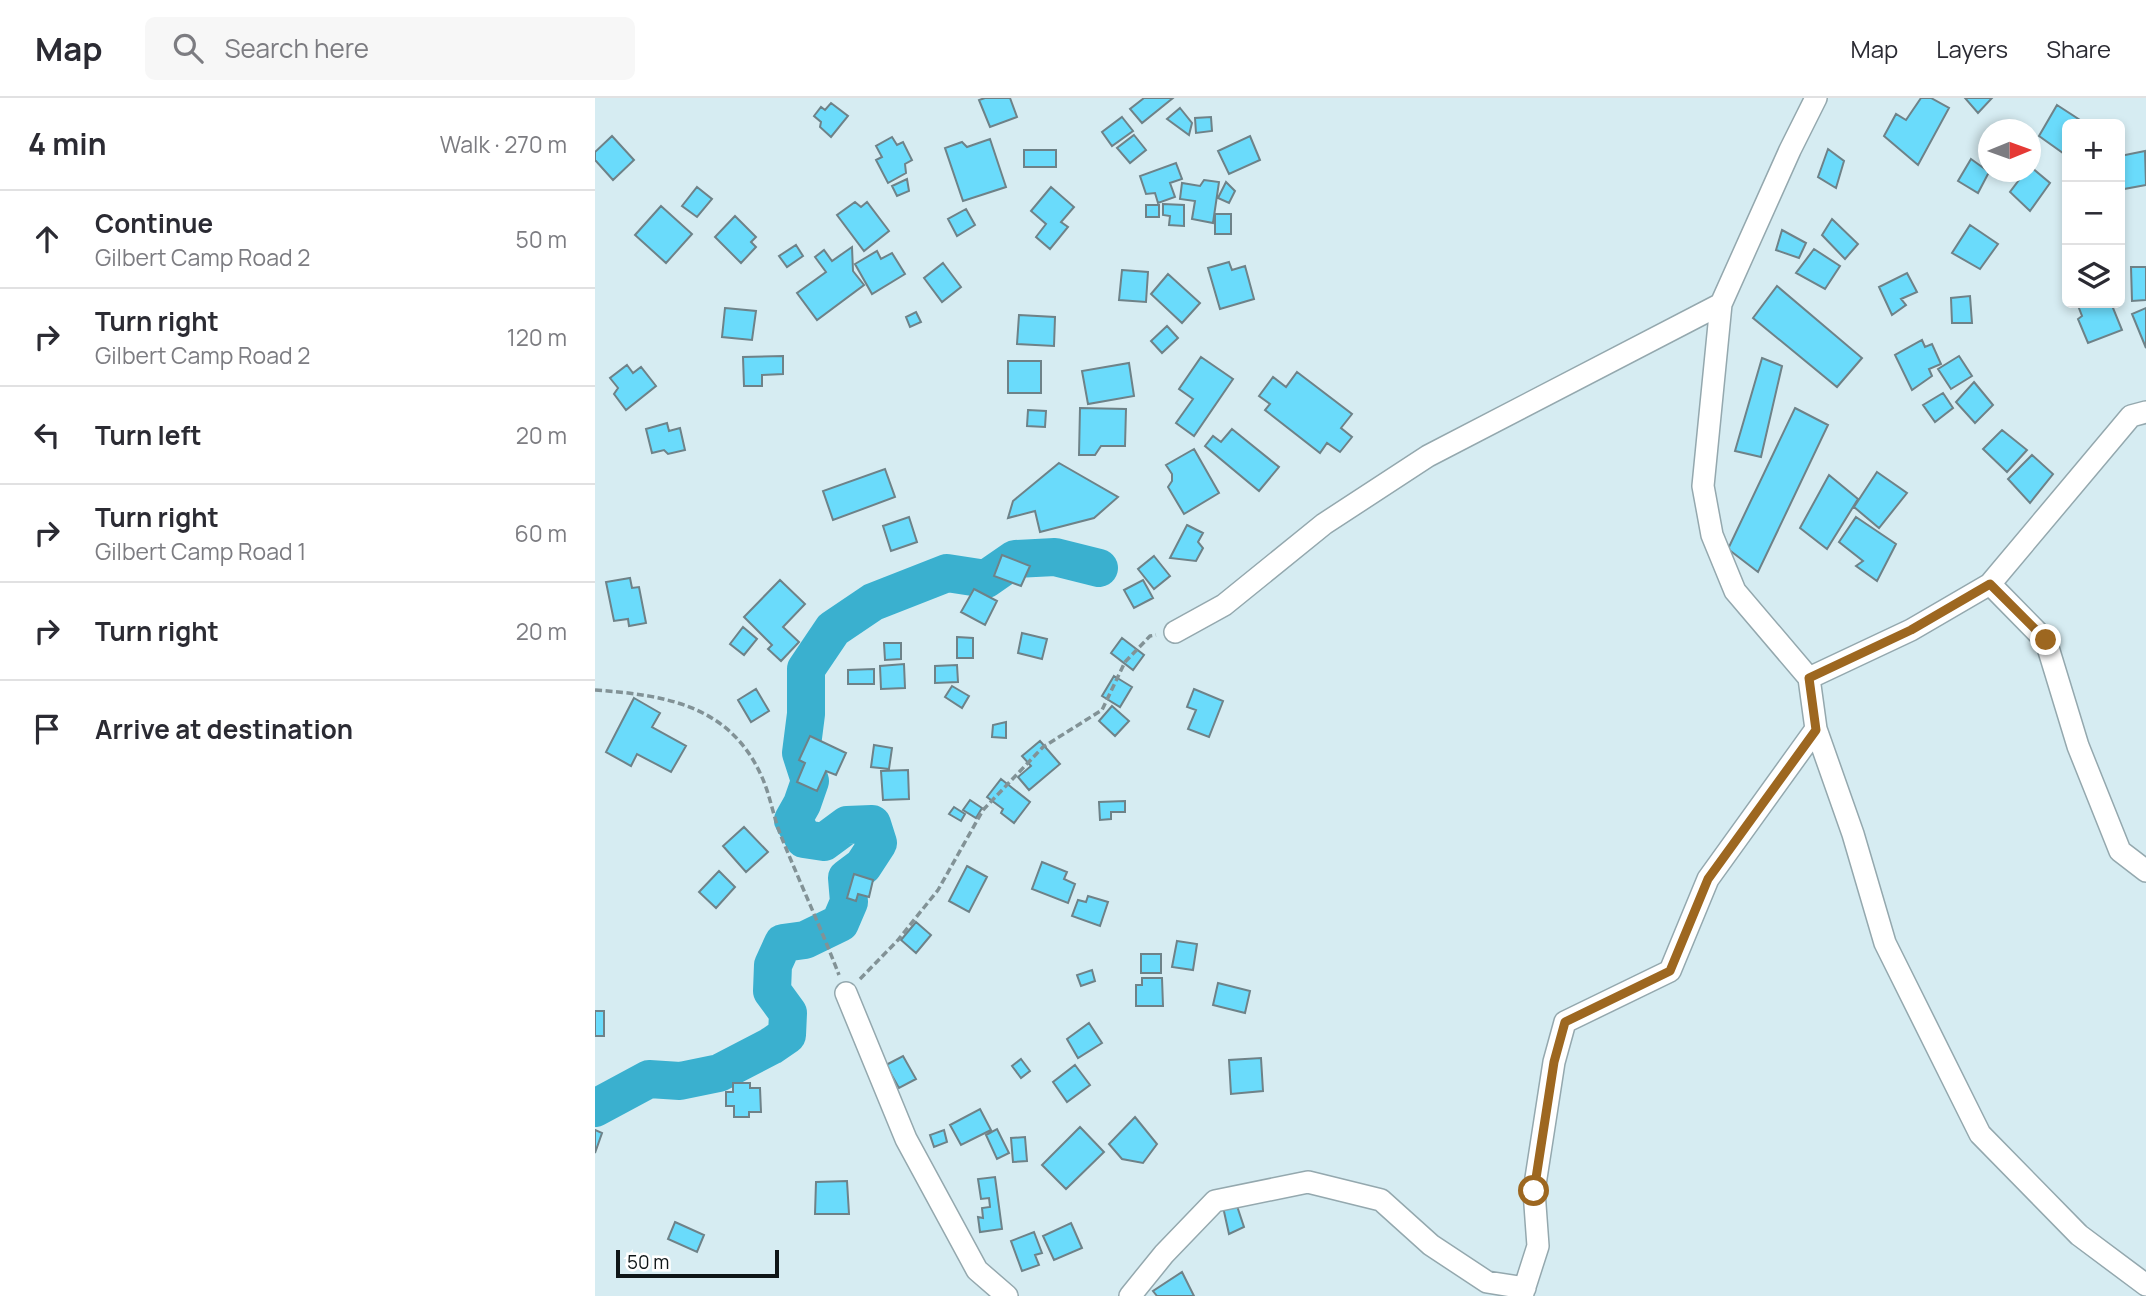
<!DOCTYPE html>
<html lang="en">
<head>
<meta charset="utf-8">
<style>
	:root { --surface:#fff; --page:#f7f7f7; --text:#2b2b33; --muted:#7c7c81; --line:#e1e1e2 }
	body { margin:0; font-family:Manrope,sans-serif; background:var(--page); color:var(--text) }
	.controls { position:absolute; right:21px; top:21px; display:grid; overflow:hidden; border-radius:10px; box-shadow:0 4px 10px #0003 }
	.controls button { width:63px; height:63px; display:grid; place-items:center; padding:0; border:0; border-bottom:2px solid var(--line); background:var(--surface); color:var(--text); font:35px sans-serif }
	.compass { position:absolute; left:1383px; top:21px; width:63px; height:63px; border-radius:50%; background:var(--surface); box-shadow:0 4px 10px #0003; rotate:89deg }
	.scale { position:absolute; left:21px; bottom:18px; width:163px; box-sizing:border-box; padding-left:7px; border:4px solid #0e1517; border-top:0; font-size:19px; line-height:24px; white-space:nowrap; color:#0e1517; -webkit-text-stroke:5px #fff; paint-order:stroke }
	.stop { position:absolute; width:21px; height:21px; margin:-16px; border:5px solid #9d6720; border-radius:50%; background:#fff }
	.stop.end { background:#9d6720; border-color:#fff; box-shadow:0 2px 7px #0008 }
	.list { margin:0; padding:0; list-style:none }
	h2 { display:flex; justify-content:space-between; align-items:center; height:91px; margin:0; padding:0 28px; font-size:30px }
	h2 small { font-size:23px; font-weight:400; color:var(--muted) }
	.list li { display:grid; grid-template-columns:46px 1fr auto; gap:21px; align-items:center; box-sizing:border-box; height:98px; padding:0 28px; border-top:2px solid var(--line) }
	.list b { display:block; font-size:26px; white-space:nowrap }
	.list p { margin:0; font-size:23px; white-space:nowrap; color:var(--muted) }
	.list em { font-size:23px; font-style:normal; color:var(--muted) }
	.icon { flex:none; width:38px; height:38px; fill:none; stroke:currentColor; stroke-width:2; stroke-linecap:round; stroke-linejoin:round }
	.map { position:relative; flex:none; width:1551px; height:1198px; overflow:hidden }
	header { display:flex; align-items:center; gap:42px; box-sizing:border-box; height:98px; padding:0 35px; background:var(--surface); border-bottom:2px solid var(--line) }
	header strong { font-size:33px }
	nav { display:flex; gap:38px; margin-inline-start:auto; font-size:24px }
	.search { width:490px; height:63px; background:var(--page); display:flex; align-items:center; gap:18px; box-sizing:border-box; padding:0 24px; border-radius:10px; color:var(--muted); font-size:26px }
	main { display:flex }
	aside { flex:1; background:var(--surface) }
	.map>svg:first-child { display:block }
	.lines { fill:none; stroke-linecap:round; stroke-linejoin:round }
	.river { stroke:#3ab0cf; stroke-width:38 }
	.building { fill:#6adbfb; stroke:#6e8288; stroke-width:2 }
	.minor-casing { stroke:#94a8ae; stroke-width:24 }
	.path { stroke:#829296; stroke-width:3.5; stroke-dasharray:7 3.5; stroke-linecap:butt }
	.minor { stroke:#fff; stroke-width:21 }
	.route { stroke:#9d6720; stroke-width:9 }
</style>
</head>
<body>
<header>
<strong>Map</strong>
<div class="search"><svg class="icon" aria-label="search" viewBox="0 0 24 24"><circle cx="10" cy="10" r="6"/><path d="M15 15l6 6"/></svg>Search here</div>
<nav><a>Map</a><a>Layers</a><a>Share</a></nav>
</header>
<main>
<aside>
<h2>4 min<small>Walk · 270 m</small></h2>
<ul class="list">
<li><svg class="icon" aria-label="ahead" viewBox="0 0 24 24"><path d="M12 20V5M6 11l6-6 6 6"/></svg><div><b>Continue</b><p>Gilbert Camp Road 2</p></div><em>50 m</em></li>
<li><svg class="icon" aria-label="right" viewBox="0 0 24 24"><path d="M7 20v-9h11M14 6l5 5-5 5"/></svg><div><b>Turn right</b><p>Gilbert Camp Road 2</p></div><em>120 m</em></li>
<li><svg class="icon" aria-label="left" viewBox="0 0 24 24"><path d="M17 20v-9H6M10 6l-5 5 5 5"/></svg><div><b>Turn left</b></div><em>20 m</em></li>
<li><svg class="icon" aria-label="right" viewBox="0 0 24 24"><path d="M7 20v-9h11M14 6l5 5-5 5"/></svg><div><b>Turn right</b><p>Gilbert Camp Road 1</p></div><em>60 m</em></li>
<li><svg class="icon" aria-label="right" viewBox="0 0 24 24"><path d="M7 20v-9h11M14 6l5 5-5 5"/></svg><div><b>Turn right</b></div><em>20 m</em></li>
<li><svg class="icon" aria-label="arrive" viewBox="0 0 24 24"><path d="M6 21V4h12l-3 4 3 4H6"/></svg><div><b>Arrive at destination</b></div></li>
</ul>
</aside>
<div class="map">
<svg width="1551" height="1198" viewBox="0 0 1551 1198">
	<rect width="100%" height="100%" fill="#d6ecf2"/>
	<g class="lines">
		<!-- river -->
		<path class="river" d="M 0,1010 L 54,981 L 85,983 L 124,975 L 176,948 L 192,937 L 193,915 L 177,893 L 178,867 L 188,845 L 210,842 L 245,825 L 254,804 L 252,780 L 268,768 L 283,745 L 277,726 L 252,727 L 229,744 L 209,741 L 198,722 L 207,706 L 215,683 L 206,655 L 211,616 L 211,571 L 238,531 L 278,504 L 352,475 L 391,481 L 420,461 L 460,459 L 504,470"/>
	</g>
	<!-- building -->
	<path class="building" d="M 390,0 L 415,0 L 422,19 L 395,29 L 384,2 Z
		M 549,0 L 578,0 L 547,25 L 535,11 Z
		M 1326,0 L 1336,0 L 1354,10 L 1323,67 L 1289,38 L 1301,16 L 1311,22 Z
		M 1370,0 L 1397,0 L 1383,15 Z
		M 236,5 L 253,18 L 236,39 L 225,29 L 226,24 L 219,18 L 226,9 L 230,12 Z
		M 1462,7 L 1488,24 L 1486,26 L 1472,26 L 1472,49 L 1468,55 L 1444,38 Z
		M 585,10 L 597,25 L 594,37 L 572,21 Z
		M 527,19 L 538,33 L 517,48 L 507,34 Z
		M 616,19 L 617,33 L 601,35 L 600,20 Z
		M 539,37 L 551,52 L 535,65 L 522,50 Z
		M 17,38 L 39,62 L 18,82 L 0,62 L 0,54 Z
		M 655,38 L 665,62 L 634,76 L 623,53 Z
		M 297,39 L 302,47 L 308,44 L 317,62 L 310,66 L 311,75 L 293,85 L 281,62 L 287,59 L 281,48 Z
		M 395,41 L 411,89 L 368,103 L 350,50 L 367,44 L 372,49 Z
		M 1233,51 L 1249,63 L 1241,90 L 1223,79 Z
		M 429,52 L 461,52 L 461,69 L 429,69 Z
		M 1550,53 L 1551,87 L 1529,91 L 1525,58 Z
		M 1376,61 L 1394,74 L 1383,95 L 1363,83 Z
		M 581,65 L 587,81 L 575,85 L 580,99 L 563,105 L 560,95 L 551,96 L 545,78 Z
		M 1436,69 L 1455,85 L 1435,113 L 1415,94 L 1430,74 L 1436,74 Z
		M 312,81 L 314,93 L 302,98 L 297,88 Z
		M 609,82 L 624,84 L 618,125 L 597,121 L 600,103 L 585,101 L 587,85 L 605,88 Z
		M 631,84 L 640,93 L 634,105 L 623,100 Z
		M 102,89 L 117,101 L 102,119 L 87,108 Z
		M 456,89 L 479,109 L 466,124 L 473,129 L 455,151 L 441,139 L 451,126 L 436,113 Z
		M 260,104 L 266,109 L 272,104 L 294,133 L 269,153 L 242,117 Z
		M 568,106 L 589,107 L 589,128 L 574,127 L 575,118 L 568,117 Z
		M 551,107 L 564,107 L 564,119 L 551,119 Z
		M 66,108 L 97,136 L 71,165 L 40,137 Z
		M 371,111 L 380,127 L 362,138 L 353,121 Z
		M 620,116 L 636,116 L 636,136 L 620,136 Z
		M 140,118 L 161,139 L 156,144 L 161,149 L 146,165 L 120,139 Z
		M 1237,121 L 1263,146 L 1250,161 L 1227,137 Z
		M 1375,127 L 1403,146 L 1385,171 L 1357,155 Z
		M 1187,132 L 1211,145 L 1204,160 L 1181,152 Z
		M 201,147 L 208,158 L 192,169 L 184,158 Z
		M 257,149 L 258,173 L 269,187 L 222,222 L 202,195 L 231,174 L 220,159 L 229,152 L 237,163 Z
		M 1219,151 L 1245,168 L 1230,191 L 1201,175 Z
		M 282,153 L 286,161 L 297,155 L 310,176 L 277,196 L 260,166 Z
		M 634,164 L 637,172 L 650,168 L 659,201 L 625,211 L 613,170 Z
		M 348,165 L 366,189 L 347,204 L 329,180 Z
		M 1536,169 L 1551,169 L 1551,202 L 1537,203 Z
		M 527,172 L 553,174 L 551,204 L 524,202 Z
		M 1312,175 L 1322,194 L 1306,201 L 1311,207 L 1297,217 L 1284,189 Z
		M 573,176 L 605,205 L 587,225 L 556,196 Z
		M 1182,188 L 1267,260 L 1242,289 L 1158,220 Z
		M 1375,198 L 1377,225 L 1357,225 L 1356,200 Z
		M 1482,205 L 1516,205 L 1527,232 L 1493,245 L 1483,221 L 1487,218 Z
		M 130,210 L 161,213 L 157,242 L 127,239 Z
		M 1551,210 L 1551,250 L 1537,216 Z
		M 321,214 L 326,224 L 315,229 L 311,219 Z
		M 424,217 L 460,219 L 459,248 L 422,246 Z
		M 572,228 L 583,240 L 567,255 L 556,243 Z
		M 1327,242 L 1330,249 L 1337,246 L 1346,266 L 1334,271 L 1337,278 L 1317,292 L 1300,257 Z
		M 188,258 L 188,276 L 167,277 L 167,288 L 149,288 L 148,259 Z
		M 1364,258 L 1377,278 L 1356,291 L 1343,271 Z
		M 606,259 L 638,281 L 599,338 L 581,325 L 598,301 L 584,291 Z
		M 1167,260 L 1187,268 L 1166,359 L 1140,353 Z
		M 413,263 L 446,263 L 446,295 L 413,295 Z
		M 534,265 L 539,298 L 493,306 L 487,273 Z
		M 32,267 L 38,275 L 46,269 L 61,288 L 31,312 L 19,296 L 23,290 L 15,280 Z
		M 702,274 L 757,316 L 746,330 L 757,339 L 745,354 L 732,345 L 725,355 L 670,312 L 675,306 L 664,298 L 678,279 L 691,289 Z
		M 1379,284 L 1398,307 L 1380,325 L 1361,304 Z
		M 1348,295 L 1358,310 L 1340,324 L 1328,307 Z
		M 485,310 L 531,311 L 530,348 L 506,348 L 500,357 L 484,357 Z
		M 1200,310 L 1233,327 L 1163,474 L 1133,451 Z
		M 433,312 L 451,313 L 450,329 L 432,328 Z
		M 72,325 L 74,333 L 85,330 L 90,352 L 73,356 L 69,352 L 57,355 L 51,331 Z
		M 637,331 L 684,369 L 664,393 L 610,348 L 618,338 L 626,344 Z
		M 1407,332 L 1432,352 L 1412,374 L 1388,351 Z
		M 599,351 L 624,395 L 589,416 L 573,389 L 577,383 L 577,376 L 571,367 Z
		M 1437,357 L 1458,376 L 1435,405 L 1413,381 Z
		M 464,365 L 523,399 L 499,420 L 445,434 L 440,413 L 413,420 L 418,403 Z
		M 290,371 L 300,399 L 238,422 L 228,393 Z
		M 1282,374 L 1312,395 L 1284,430 L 1259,409 Z
		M 1234,377 L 1263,401 L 1232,451 L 1205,430 Z
		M 314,419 L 322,444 L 296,453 L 288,428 Z
		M 1261,419 L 1301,446 L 1282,483 L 1261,468 L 1268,463 L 1244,444 Z
		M 592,427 L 608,435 L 603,444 L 608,450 L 601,463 L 575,460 Z
		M 407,457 L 435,468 L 426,488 L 399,478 Z
		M 559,458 L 575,478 L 559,491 L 543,471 Z
		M 35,480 L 37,490 L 44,489 L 51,525 L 34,528 L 33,521 L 19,523 L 11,484 Z
		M 185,482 L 210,506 L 188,529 L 204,544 L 186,563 L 173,551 L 177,547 L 149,519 Z
		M 548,482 L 558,500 L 539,510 L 529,492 Z
		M 379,491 L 402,503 L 390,527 L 366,514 Z
		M 148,529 L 162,541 L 149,557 L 135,546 Z
		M 427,535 L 452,541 L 447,561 L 423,555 Z
		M 362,539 L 378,540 L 378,560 L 362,560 Z
		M 527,540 L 549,557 L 538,572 L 516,555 Z
		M 289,545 L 306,545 L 306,561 L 290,562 Z
		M 309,566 L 310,590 L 286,591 L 285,568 Z
		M 362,567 L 363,584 L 340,585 L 340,568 Z
		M 279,571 L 279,586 L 253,586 L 253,572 Z
		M 519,578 L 537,589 L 525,609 L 507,598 Z
		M 357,588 L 374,598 L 367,610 L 350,599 Z
		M 161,591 L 174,613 L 156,624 L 143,602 Z
		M 599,591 L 628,603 L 614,639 L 593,631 L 601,612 L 592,609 Z
		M 39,600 L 65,615 L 57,629 L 91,648 L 76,674 L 42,656 L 36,668 L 11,654 Z
		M 517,608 L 534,623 L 520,638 L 504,623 Z
		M 411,624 L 411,640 L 397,639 L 398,627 Z
		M 215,638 L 251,655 L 241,677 L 231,673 L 222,693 L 202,684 L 210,665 L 204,662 Z
		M 445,643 L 465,666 L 434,692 L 423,679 L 436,668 L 427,658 Z
		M 279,647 L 297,650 L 294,671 L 276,669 Z
		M 313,672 L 314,701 L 288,702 L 286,673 Z
		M 406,681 L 435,704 L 419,725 L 406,715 L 408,711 L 392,699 Z
		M 375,702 L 387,710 L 381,720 L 368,712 Z
		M 530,703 L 530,714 L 516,714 L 516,721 L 505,722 L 504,704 Z
		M 359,709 L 370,716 L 366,723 L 354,716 Z
		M 149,729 L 173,754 L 151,774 L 128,748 Z
		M 447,764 L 472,774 L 469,781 L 480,786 L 473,805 L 437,791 Z
		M 372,768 L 392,779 L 374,814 L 354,803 Z
		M 124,773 L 140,789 L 121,810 L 104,794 Z
		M 259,776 L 278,782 L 274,799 L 263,796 L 261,803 L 252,800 Z
		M 493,798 L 513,804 L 505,828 L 477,818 L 483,802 L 491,804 Z
		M 321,824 L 336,837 L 321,855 L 306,842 Z
		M 582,843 L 602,846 L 598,872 L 577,869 Z
		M 546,856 L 566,856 L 566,875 L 546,875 Z
		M 497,872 L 500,883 L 486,888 L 482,877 Z
		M 547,880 L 567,880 L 568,908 L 541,908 L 541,887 L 547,887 Z
		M 623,885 L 655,893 L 650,915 L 618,907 Z
		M 0,913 L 9,913 L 9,938 L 0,938 Z
		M 494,925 L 507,945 L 483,960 L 472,941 Z
		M 308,958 L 321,981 L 304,990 L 291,967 Z
		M 666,960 L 668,993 L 636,996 L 634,962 Z
		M 426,961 L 435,973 L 426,980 L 417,968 Z
		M 480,967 L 495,987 L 472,1004 L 458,984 Z
		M 138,985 L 155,985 L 155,990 L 165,990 L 166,1014 L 154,1014 L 154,1019 L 139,1019 L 139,1008 L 131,1008 L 131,994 L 138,994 Z
		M 385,1011 L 396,1032 L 366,1047 L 355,1027 Z
		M 540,1019 L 562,1046 L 548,1065 L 527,1061 L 514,1046 Z
		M 485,1029 L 509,1054 L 471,1091 L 447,1067 Z
		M 402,1031 L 414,1055 L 402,1061 L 391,1037 Z
		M 0,1032 L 7,1035 L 0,1055 Z
		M 349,1032 L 352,1044 L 339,1049 L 335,1037 Z
		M 430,1039 L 432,1063 L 418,1064 L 416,1040 Z
		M 400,1079 L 407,1131 L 385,1134 L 383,1119 L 388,1120 L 387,1110 L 395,1109 L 394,1100 L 386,1101 L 383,1081 Z
		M 252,1083 L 254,1116 L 220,1116 L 221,1084 Z
		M 641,1105 L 649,1129 L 634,1136 L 628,1109 Z
		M 80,1124 L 109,1137 L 102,1154 L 73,1141 Z
		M 476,1125 L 487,1150 L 459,1162 L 448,1138 Z
		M 439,1134 L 447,1155 L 440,1157 L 444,1167 L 427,1173 L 416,1143 Z
		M 587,1174 L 599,1198 L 562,1198 L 558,1193 Z"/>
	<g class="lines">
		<!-- minor casing -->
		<g class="minor-casing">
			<path id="minor" d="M 1221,0 L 1195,52 L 1126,206 L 1108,388 L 1117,437 L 1140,493 L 1214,580 L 1221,631 L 1258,736 L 1290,845 L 1385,1036 L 1484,1137 L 1551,1187
				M 1395,486 L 1451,543 L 1483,648 L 1525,753 L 1551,773
				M 580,534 L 629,507 L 729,426 L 833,358 L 1126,206
				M 1214,580 L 1316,532 L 1395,486 L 1536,318 L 1551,314
				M 251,895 L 311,1041 L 382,1172 L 412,1198
				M 535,1198 L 569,1156 L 620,1103 L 713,1084 L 786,1102 L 836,1147 L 892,1184 L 930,1190
				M 927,1198 L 943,1148 L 939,1093 L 959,964 L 970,924 L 1075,873 L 1113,781 L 1221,631"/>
		</g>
		<!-- path -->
		<path class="path" d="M 0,592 C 70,597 134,607 166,677 C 175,696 178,718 186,738 C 205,785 226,830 244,877
			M 265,881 L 303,842 L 343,792 L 388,712 L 448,649 L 507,612 L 530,564 L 555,538 L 561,537"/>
		<!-- minor -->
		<use href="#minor" class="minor"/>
	</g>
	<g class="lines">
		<!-- route -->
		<path class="route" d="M 939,1093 L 959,964 L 970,924 L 1075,873 L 1113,781 L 1221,632 L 1214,580 L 1316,532 L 1395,486 L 1451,542"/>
	</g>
</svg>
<div class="controls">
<button>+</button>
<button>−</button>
<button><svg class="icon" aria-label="layers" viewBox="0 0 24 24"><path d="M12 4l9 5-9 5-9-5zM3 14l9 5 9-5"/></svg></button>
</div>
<svg class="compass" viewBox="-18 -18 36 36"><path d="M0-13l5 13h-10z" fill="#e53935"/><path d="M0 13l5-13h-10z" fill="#7c7c81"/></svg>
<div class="scale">50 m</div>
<div class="stop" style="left:939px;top:1093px"></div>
<div class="stop end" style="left:1451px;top:542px"></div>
</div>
</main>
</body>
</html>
